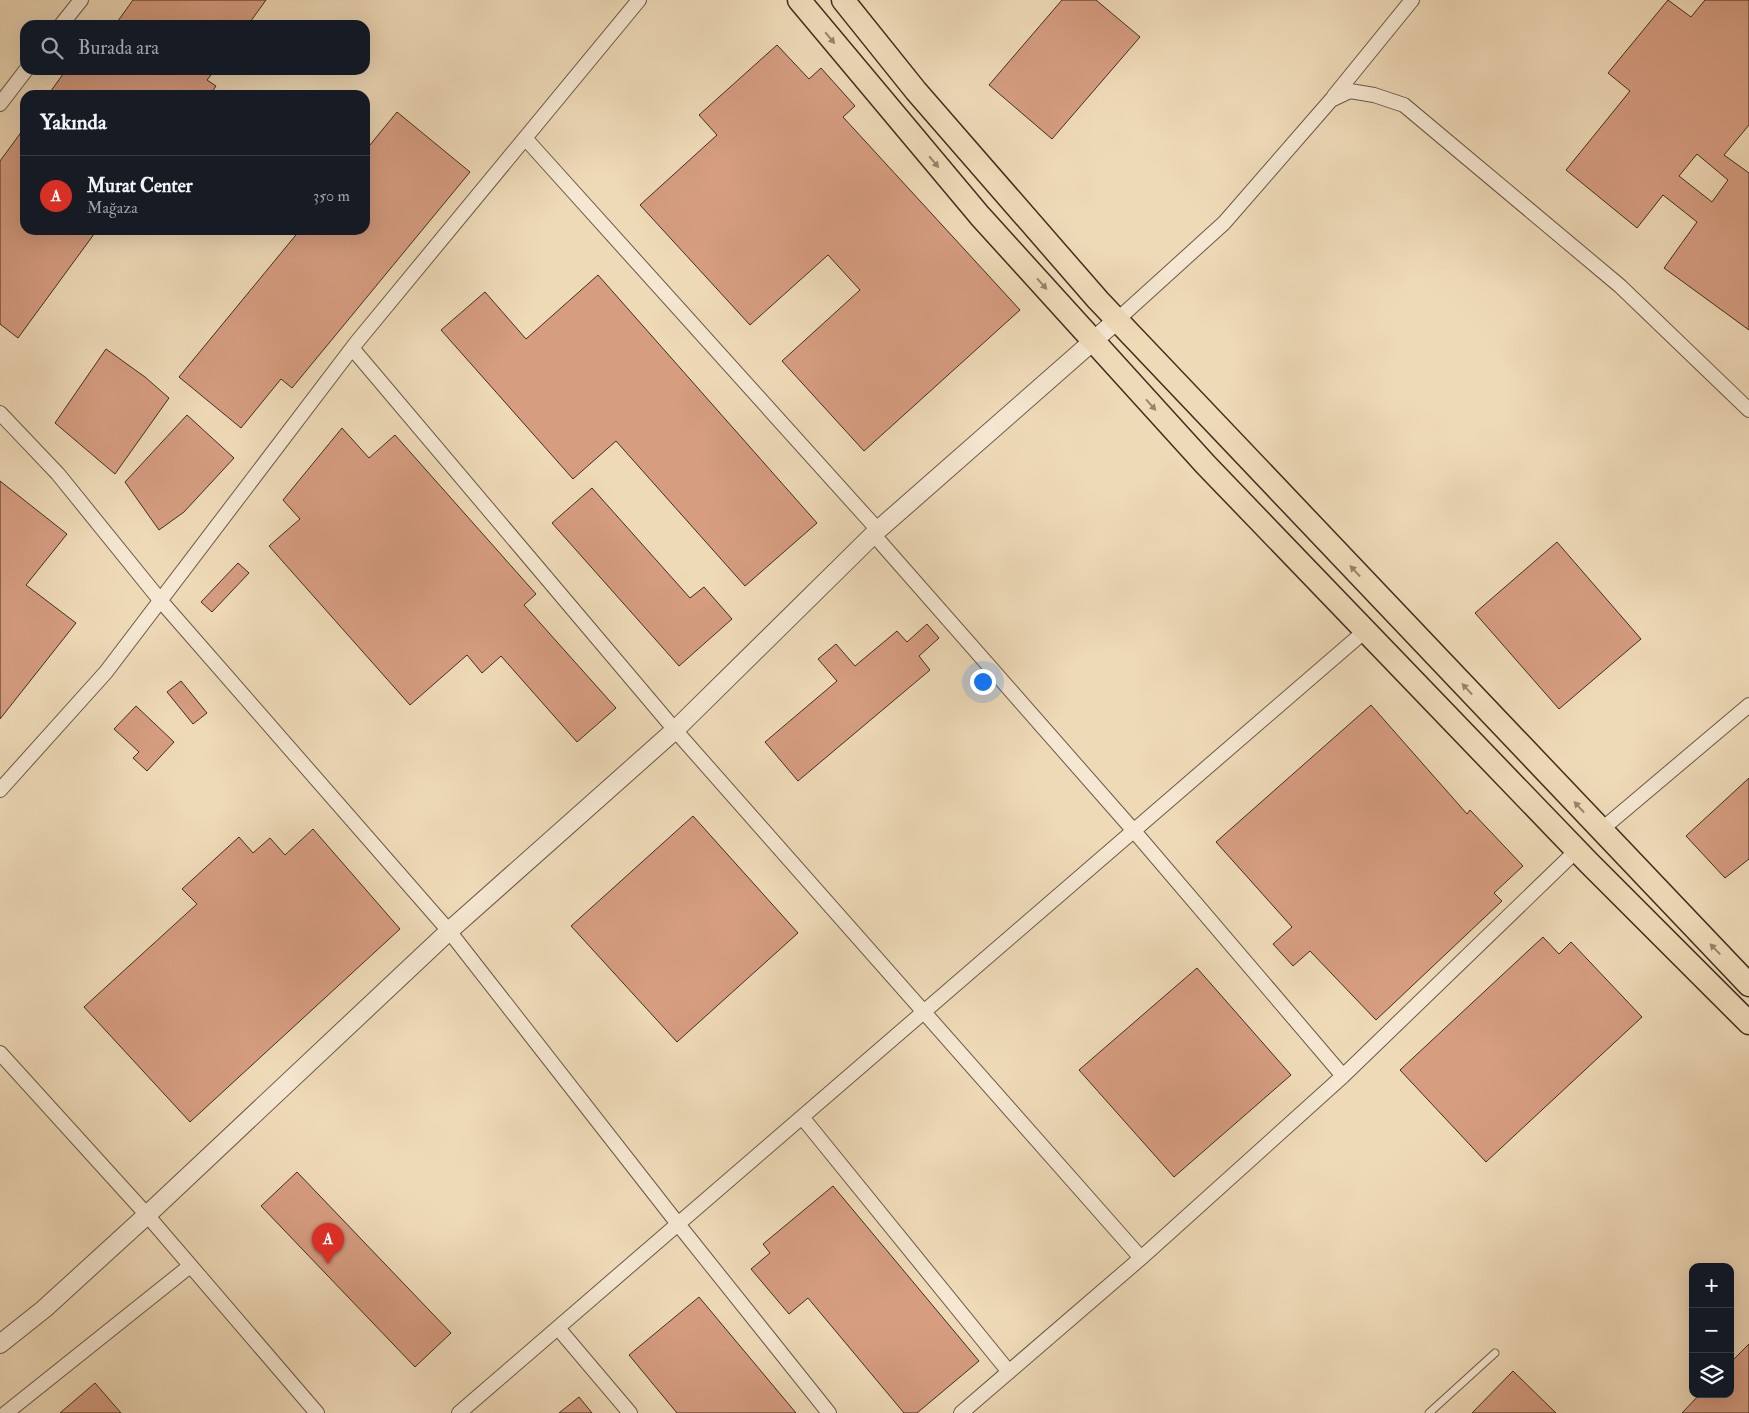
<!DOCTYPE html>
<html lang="tr">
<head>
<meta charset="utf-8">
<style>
	:root { --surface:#171b24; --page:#242831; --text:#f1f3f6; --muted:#9ea1a6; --line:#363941; --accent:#d93025 }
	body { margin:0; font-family:"IM FELL Double Pica",serif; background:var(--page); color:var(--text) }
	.controls { position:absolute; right:15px; bottom:15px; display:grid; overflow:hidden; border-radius:10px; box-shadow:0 5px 20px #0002 }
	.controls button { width:45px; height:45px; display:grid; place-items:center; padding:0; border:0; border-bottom:1px solid var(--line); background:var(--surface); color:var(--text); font:25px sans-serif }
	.you { position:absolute; left:982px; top:681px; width:18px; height:18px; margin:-12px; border:4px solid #fff; border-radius:50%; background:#1a73e8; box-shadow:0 0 0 8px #1a73e833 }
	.badge { display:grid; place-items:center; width:32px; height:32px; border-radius:50%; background:var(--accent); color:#fff; font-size:16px; font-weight:700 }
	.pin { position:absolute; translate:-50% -41px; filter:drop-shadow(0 1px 2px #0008) }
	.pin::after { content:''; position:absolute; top:26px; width:18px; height:15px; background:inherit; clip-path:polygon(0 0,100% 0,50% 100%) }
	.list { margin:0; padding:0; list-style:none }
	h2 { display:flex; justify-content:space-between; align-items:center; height:65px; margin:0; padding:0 20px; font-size:21px }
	h2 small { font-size:16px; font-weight:400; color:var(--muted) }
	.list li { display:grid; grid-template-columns:32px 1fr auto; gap:15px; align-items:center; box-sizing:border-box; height:80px; padding:0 20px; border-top:1px solid var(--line) }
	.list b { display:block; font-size:19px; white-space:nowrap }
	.list p { margin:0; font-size:16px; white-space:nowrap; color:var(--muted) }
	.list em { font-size:16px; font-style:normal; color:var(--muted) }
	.icon { flex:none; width:28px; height:28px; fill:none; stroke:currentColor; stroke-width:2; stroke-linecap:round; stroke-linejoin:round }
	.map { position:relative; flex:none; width:1749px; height:1413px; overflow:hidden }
	.search { position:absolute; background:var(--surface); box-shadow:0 5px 20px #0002; left:20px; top:20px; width:350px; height:55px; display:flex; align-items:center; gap:12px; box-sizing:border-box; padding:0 18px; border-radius:15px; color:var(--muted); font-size:19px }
	.panel { position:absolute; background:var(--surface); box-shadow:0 5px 20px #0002; left:20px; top:90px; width:350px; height:145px; border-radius:15px }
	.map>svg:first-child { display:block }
	.building { fill:#d69d81; stroke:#3f2e20; fill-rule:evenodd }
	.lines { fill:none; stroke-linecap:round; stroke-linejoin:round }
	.service-casing { stroke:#6b5946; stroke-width:9 }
	.minor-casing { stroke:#6b5946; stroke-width:16 }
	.tertiary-casing { stroke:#6b5946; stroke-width:20 }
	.primary-casing { stroke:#3f2e20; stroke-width:25 }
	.service { stroke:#f5e7d1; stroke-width:7 }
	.minor { stroke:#f5e7d1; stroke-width:14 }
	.tertiary { stroke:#f5e7d1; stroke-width:18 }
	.primary { stroke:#efdab8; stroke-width:22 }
	.oneway { fill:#97846c }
</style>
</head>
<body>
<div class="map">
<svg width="1749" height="1413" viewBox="0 0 1749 1413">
	<rect width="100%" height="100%" fill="#efdab8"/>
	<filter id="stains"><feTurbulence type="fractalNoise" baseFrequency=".004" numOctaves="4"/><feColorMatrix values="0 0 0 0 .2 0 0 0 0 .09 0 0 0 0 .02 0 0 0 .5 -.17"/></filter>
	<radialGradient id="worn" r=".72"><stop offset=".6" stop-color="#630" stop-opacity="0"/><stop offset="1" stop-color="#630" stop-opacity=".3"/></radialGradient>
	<!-- building -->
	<path class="building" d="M 133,0 L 266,0 L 248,25 L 115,25 Z
		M 1062,0 L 1096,0 L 1140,37 L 1052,139 L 989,85 Z
		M 1668,0 L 1691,17 L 1705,0 L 1749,0 L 1749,125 L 1724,155 L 1749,173 L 1749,330 L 1664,268 L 1697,222 L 1663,195 L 1637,228 L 1566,170 L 1630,91 L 1608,73 ZM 1697,154 L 1728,180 L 1712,202 L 1679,176 Z
		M 777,45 L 809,79 L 821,68 L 855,106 L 843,117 L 1020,310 L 864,451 L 782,361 L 860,290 L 828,255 L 750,325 L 640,205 L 717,135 L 699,115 Z
		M 66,70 L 215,70 L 207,80 L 216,86 L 210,95 L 48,95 Z
		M 397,112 L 470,172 L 292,388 L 281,379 L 241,428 L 179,377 L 300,230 L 365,230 L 365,151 Z
		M 25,127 L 25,230 L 97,230 L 18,338 L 0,324 L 0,161 Z
		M 598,275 L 817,523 L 745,586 L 616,441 L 573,479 L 441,330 L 485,292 L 526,339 Z
		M 106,349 L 145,377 L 169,398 L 115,474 L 55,423 Z
		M 187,415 L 234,458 L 184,512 L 159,530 L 125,482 Z
		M 342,428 L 369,458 L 395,435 L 536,594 L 524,605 L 616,708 L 577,742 L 501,656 L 482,673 L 467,655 L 410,705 L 269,546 L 300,519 L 283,500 Z
		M 0,481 L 67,534 L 26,585 L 76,623 L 0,719 Z
		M 592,488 L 690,598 L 704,587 L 732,619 L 679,666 L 552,523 Z
		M 1557,542 L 1641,639 L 1559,709 L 1475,613 Z
		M 238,563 L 249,573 L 212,612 L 201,602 Z
		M 927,624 L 939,638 L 919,656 L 930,670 L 798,781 L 765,742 L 837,681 L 818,659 L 836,644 L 855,666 L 897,631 L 907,642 Z
		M 181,681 L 207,713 L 193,724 L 167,692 Z
		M 1371,705 L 1467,814 L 1470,810 L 1523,866 L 1494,893 L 1502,901 L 1376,1020 L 1310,951 L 1293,966 L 1273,944 L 1292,927 L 1216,842 Z
		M 136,706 L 174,742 L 147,771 L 133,758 L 139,752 L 114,729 Z
		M 1749,778 L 1749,859 L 1725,878 L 1686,836 Z
		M 693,816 L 798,933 L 677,1042 L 571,926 Z
		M 313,829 L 400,929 L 190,1122 L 84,1007 L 197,904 L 182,889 L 239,837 L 253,853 L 270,838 L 285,855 Z
		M 1543,937 L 1559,954 L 1571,942 L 1642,1017 L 1486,1162 L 1400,1070 Z
		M 1197,968 L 1291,1075 L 1174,1177 L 1079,1070 Z
		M 297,1172 L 451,1333 L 415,1367 L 261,1206 Z
		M 833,1186 L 979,1361 L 917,1413 L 904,1413 L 808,1298 L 789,1314 L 751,1269 L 770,1253 L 763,1244 Z
		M 699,1297 L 796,1413 L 677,1413 L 629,1355 Z
		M 1749,1344 L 1749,1413 L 1682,1413 L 1700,1394 L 1730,1394 L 1730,1363 Z
		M 1513,1371 L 1556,1413 L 1472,1413 Z
		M 95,1383 L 121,1413 L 60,1413 Z
		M 579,1397 L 592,1413 L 559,1413 Z"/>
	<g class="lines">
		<!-- service casing -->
		<g class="service-casing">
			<path id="service" d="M 1429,1413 L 1495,1353"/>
		</g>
		<!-- minor casing -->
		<g class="minor-casing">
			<path id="minor" d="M 61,25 L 81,0
				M 1334,96 L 1412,0
				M 0,104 L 26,70
				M 525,138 L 878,530
				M 1117,320 L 1224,223 L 1331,100 L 1350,91 L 1374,95 L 1404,105 L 1620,286 L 1749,410
				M 352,348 L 675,730 L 1141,1258
				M 0,413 L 58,474 L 160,600 L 449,931 L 678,1224 L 829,1413
				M 874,535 L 1134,831 L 1343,1076
				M 0,790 L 106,672 L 356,343 L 639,0
				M 1601,830 L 1749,705
				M 0,1053 L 147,1215 L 317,1413
				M 802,1117 L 1009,1372
				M 558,1328 L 630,1413
				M 6,1413 L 190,1266
				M 459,1413 L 1365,631
				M 961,1413 L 1141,1258 L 1343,1076 L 1577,850"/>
		</g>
		<!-- tertiary casing -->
		<g class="tertiary-casing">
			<path id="tertiary" d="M 0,1344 L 44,1309 L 147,1215 L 449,931 L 675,730 L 878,530 L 1117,320"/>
		</g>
		<!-- primary casing -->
		<g class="primary-casing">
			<path id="primary" d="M 799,0 L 980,216 L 1206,465 L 1589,863 L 1749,1023
				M 843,0 L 916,91 L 1098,300 L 1749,985"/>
		</g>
		<!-- service -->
		<use href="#service" class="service"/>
		<!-- minor -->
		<use href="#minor" class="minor"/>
		<!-- tertiary -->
		<use href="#tertiary" class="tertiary"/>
		<!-- primary -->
		<use href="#primary" class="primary"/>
	</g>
	<!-- one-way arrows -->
	<defs><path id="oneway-solid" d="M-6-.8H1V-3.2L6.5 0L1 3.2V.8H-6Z" transform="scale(1.25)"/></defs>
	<g class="oneway">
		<use href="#oneway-solid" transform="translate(830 38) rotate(50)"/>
		<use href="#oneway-solid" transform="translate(934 162) rotate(50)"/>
		<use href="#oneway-solid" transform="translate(1042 284) rotate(48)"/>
		<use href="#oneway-solid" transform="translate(1151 405) rotate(48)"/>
		<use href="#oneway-solid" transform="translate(1355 571) rotate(-133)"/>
		<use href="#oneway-solid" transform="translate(1467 689) rotate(-133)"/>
		<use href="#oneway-solid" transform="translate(1579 807) rotate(-133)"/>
		<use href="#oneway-solid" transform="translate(1715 949) rotate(-134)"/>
	</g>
	<rect width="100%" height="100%" filter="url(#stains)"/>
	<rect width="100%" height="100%" fill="url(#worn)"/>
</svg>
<div class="controls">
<button>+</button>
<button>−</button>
<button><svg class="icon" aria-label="layers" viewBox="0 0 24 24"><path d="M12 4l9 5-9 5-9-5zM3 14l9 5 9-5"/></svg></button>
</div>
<div class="you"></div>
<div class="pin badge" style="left:328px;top:1264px">A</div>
<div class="search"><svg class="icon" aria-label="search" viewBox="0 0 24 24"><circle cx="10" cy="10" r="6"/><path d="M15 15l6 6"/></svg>Burada ara</div>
<section class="panel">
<h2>Yakında<small></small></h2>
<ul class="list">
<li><span class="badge">A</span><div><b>Murat Center</b><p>Mağaza</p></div><em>350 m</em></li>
</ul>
</section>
</div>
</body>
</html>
